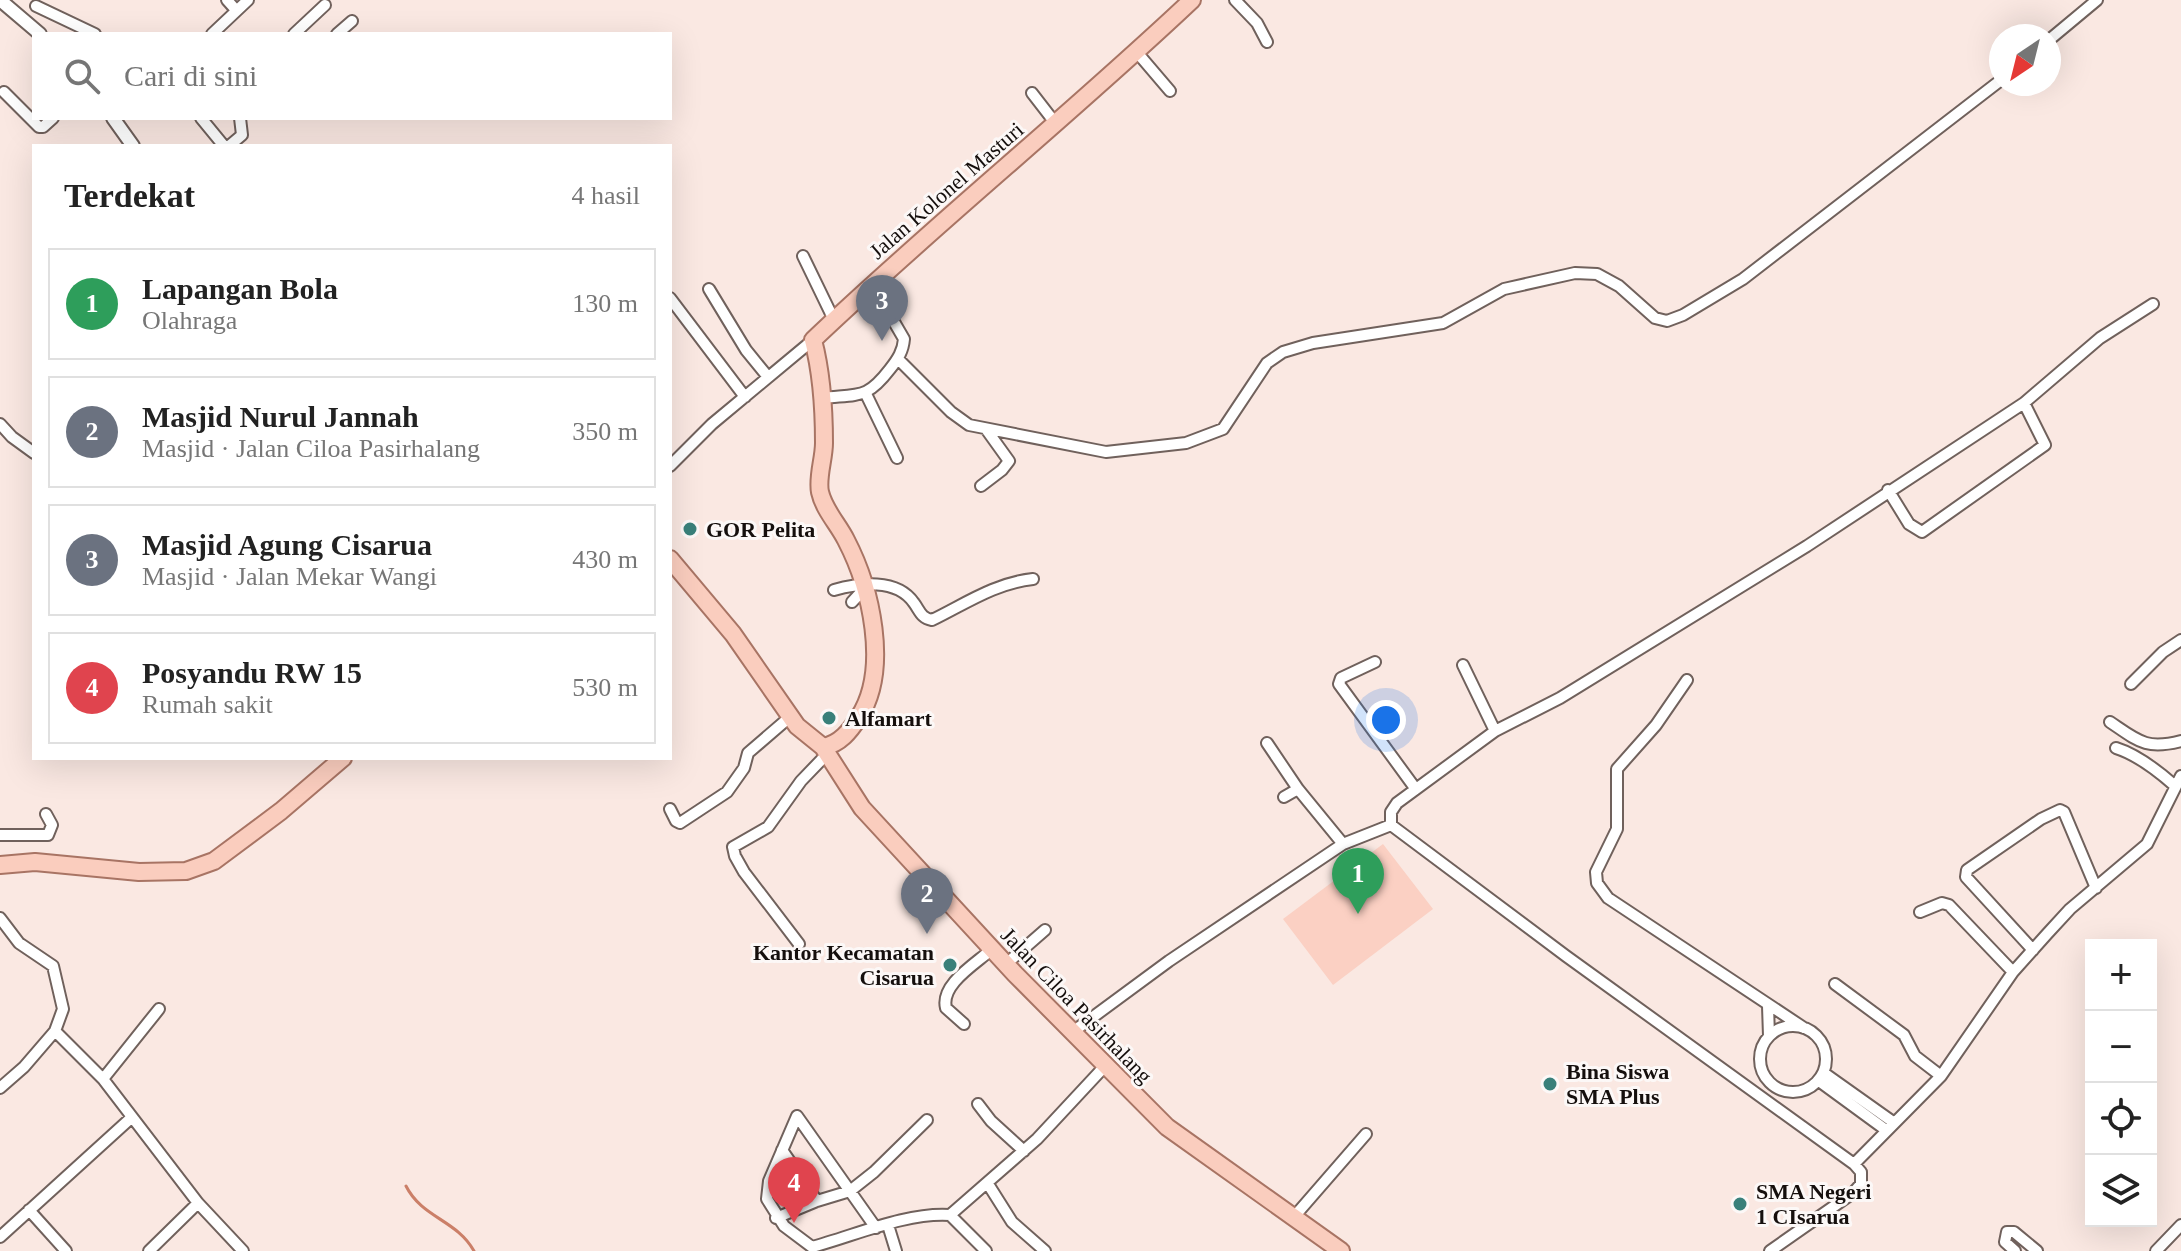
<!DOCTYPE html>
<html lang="id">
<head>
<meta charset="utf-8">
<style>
	:root { --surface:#fff; --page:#f6f6f6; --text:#222; --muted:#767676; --line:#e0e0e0; --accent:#2563eb }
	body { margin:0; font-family:"Times New Roman",serif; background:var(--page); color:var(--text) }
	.controls { position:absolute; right:24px; bottom:24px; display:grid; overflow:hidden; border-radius:0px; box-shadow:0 8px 32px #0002 }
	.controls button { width:72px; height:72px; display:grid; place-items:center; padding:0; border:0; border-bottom:2px solid var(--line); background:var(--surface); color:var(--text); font:40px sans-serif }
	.compass { position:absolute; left:1989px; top:24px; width:72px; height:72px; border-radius:50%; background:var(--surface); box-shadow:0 8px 32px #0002; rotate:215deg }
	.you { position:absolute; left:1386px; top:720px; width:28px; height:28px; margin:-20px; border:6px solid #fff; border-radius:50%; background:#1a73e8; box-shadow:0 0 0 12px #1a73e833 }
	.badge { display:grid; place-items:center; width:52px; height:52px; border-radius:50%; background:var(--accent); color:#fff; font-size:26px; font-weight:700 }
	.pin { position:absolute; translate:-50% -66px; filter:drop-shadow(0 2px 4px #0008) }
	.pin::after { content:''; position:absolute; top:42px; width:28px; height:24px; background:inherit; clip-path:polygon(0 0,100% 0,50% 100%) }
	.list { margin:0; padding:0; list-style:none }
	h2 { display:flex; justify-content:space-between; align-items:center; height:104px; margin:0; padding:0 32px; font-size:34px }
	h2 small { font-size:26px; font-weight:400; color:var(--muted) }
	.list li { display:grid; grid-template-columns:52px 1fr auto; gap:24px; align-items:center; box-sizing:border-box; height:112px; margin:0 16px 16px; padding:0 16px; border:2px solid var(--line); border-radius:0px }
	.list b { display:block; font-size:30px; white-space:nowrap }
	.list p { margin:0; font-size:26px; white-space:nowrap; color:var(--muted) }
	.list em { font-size:26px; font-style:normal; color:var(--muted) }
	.icon { flex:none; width:44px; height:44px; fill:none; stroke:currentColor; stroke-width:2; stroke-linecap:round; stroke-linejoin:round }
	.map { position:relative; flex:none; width:2181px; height:1251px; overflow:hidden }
	.search { position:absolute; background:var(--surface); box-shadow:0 8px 32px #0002; left:32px; top:32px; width:640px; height:88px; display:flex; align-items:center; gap:20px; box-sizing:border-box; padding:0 28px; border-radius:0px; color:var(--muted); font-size:30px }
	.panel { position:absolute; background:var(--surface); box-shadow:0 8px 32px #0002; left:32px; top:144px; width:640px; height:616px; border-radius:0px }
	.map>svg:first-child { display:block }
	.green { fill:#fbd0c3 }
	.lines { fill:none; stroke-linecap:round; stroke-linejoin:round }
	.stream { stroke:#cb7f68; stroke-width:3 }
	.minor-casing { stroke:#70615c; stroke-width:14 }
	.tertiary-casing { stroke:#70615c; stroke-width:16 }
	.primary-casing { stroke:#a87464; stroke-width:20 }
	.minor { stroke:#fff; stroke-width:10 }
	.tertiary { stroke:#fff; stroke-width:12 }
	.primary { stroke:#facdbe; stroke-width:16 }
	.poi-dot { fill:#39807a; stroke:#fcf8f7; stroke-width:3 }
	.labels { text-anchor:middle; stroke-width:6; stroke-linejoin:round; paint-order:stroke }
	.street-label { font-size:22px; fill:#150f0d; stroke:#fcf8f7 }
	.poi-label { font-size:22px; font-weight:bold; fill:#150f0d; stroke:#fcf8f7; text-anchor:start }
</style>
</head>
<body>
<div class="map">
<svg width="2181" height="1251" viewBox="0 0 2181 1251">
	<rect width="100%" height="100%" fill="#fae8e2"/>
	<!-- green -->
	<path class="green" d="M 1383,844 L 1433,909 L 1333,985 L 1283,919 Z"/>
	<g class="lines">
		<!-- stream -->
		<path class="stream" d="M 406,1186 C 422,1218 457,1220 474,1251"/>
		<!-- minor casing -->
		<g class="minor-casing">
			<path id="minor" d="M 227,0 L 236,10
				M 1235,0 L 1257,23 L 1267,42
				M 36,6 L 95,34
				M 212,34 L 248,0
				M 294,34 L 325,5
				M 337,34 L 352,21
				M 2049,40 L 2097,0
				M 1135,50 L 1170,91
				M 4,92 L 39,127 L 43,127 L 53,118
				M 1032,93 L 1056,124
				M 201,118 L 224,146
				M 229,146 L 242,135 L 240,118
				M 803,256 L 834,320
				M 709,289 L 746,350 L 768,377
				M 670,298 L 745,397
				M 898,359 L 951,412 L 969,425 L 1106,452 L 1186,443 L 1223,429 L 1267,363 L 1283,352 L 1313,343 L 1443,323 L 1504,289 L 1575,273 L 1597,274 L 1619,286 L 1655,318 L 1667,321 L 1683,315 L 1743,279 L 2001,80
				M 866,394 L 897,458
				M 823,398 C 860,394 867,399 890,369 C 898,359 903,351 904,339 L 872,284
				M 0,424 L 12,437 L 34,453
				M 670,466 L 712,424 L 813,340
				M 981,486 L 1002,470 L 1009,461 L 986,429
				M 1888,490 L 1909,524 L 1922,532 L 2045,445 L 2024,403
				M 834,590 C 859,583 897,578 914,603 C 920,611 921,618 932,620 C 965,604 995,583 1033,579
				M 852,602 L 864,589
				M 1375,662 L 1341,678 L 1339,684 L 1415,788
				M 1463,665 L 1495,731
				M 1687,680 L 1656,725 L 1617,769 L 1617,829 L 1596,872 L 1597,883 L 1608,898 L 1804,1028
				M 2131,684 L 2163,652 L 2181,640
				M 2110,722 C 2138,741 2146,750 2181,741
				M 1267,743 L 1298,789
				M 2116,748 C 2138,755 2157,770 2174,785
				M 1284,797 L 1298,789 L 1343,844
				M 670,809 L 676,821 L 680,823 L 727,792 L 744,768 L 748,753 L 791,716
				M 0,835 L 48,835 L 52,825 L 46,814
				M 1920,912 L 1942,903 L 1949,905 L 2013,972
				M 0,918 L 19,943 L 53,966 L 63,1009 L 55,1031 L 103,1079 L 198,1203 L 243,1251
				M 799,944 L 744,872 L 735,856 L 733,847 L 768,827 L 801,781 L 827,754
				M 2033,950 L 1966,877 L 1967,870 L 2041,819 L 2060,810 L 2064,812 L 2096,888
				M 1006,964 L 1045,930
				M 1835,984 L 1904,1035 L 1915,1056 L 1941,1076
				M 1768,1006 L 1769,1036
				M 964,1024 L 946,1008 C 940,984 977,963 992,949
				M1760 1059a33 33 0 1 1 66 0a33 33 0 1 1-66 0Z
				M 1074,1031 L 1169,961 L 1343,844 L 1391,825
				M 1824,1073 L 1893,1122
				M 103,1079 L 159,1009
				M 1819,1081 L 1886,1130
				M 0,1088 L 24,1067 L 55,1031
				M 978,1104 L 991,1121 L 1024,1151
				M 782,1150 L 817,1201
				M 1854,1164 L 1941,1076 L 2013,972 L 2047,934 L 2070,909 L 2147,844 L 2181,776
				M 988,1184 L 1012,1222 L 1045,1251
				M 29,1210 L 66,1251
				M 950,1215 L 986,1251
				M 776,1218 L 817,1201 L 850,1191 L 874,1172 L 927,1120
				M 1293,1218 L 1366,1134
				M 888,1225 L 896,1251
				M 876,1228 L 797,1116 L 769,1181 L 767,1199 L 784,1226 L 812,1247 C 854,1236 906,1212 950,1215 L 1037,1139 L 1105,1066
				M 0,1237 L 131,1118
				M 149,1251 L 198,1203
				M 1770,1251 L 1853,1193 L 1861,1184 L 1861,1172 L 1854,1164 L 1566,956 L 1391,825 L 1391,812 L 1397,803 L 1495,731 L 1560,698 L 1807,546 L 2024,403 L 2100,338 L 2153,304
				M 2015,1251 L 2005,1242 L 2007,1232 L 2014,1232 L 2037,1251
				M 2156,1251 L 2181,1225"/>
		</g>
		<!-- tertiary casing -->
		<g class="tertiary-casing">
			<path id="tertiary" d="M 0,0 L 40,34
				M 113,118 L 133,146"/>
		</g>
		<!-- primary casing -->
		<g class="primary-casing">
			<path id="primary" d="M 670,559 L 733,634 L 797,726 L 823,747 L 862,808 L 1015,974 L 1167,1127 L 1341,1251
				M 823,747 C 840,744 850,731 859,717 C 890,669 871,588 846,540 C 838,524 824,510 820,492 C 817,477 824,459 824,443 C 824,408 822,374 813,340 C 936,223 1068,117 1192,0
				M 0,865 L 35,862 L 139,872 L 186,871 L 214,861 L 281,811 L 343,758"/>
		</g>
		<!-- minor -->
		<use href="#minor" class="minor"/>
		<!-- tertiary -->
		<use href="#tertiary" class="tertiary"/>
		<!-- primary -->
		<use href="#primary" class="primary"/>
	</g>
	<!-- markers -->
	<g class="poi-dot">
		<circle cx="690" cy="529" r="8"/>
		<circle cx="829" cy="718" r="8"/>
		<circle cx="950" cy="965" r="8"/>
		<circle cx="1550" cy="1084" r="8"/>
		<circle cx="1740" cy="1204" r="8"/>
	</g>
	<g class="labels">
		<!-- street labels -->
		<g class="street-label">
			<text transform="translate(946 190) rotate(-41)" y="8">Jalan Kolonel Masturi</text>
			<text transform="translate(1077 1005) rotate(46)" y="8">Jalan Ciloa Pasirhalang</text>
		</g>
		<!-- poi labels -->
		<g class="poi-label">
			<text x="706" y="537">GOR Pelita</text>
			<text x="845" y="726">Alfamart</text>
			<text x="934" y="960" text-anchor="end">Kantor Kecamatan<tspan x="934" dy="25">Cisarua</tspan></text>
			<text x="1566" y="1079">Bina Siswa<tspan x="1566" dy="25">SMA Plus</tspan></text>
			<text x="1756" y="1199">SMA Negeri<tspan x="1756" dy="25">1 CIsarua</tspan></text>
		</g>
	</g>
</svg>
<div class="controls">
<button>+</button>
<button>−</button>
<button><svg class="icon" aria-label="locate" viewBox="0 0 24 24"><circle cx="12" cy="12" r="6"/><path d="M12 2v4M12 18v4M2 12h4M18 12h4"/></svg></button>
<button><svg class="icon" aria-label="layers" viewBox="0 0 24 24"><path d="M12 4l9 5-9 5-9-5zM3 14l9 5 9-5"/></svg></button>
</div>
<svg class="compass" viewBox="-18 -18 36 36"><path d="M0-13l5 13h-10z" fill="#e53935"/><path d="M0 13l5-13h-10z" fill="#767676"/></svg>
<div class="you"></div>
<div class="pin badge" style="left:1358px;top:914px;background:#2e9e5b">1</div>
<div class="pin badge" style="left:927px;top:934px;background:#6b7280">2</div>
<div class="pin badge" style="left:882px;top:341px;background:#6b7280">3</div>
<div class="pin badge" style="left:794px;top:1223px;background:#e0444e">4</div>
<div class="search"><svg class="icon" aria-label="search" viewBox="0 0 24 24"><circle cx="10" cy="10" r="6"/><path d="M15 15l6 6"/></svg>Cari di sini</div>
<section class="panel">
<h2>Terdekat<small>4 hasil</small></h2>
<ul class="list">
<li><span class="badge" style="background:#2e9e5b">1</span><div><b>Lapangan Bola</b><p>Olahraga</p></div><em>130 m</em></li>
<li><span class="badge" style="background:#6b7280">2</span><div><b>Masjid Nurul Jannah</b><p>Masjid · Jalan Ciloa Pasirhalang</p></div><em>350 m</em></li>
<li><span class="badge" style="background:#6b7280">3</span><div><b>Masjid Agung Cisarua</b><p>Masjid · Jalan Mekar Wangi</p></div><em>430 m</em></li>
<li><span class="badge" style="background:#e0444e">4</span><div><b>Posyandu RW 15</b><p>Rumah sakit</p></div><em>530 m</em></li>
</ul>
</section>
</div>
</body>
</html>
